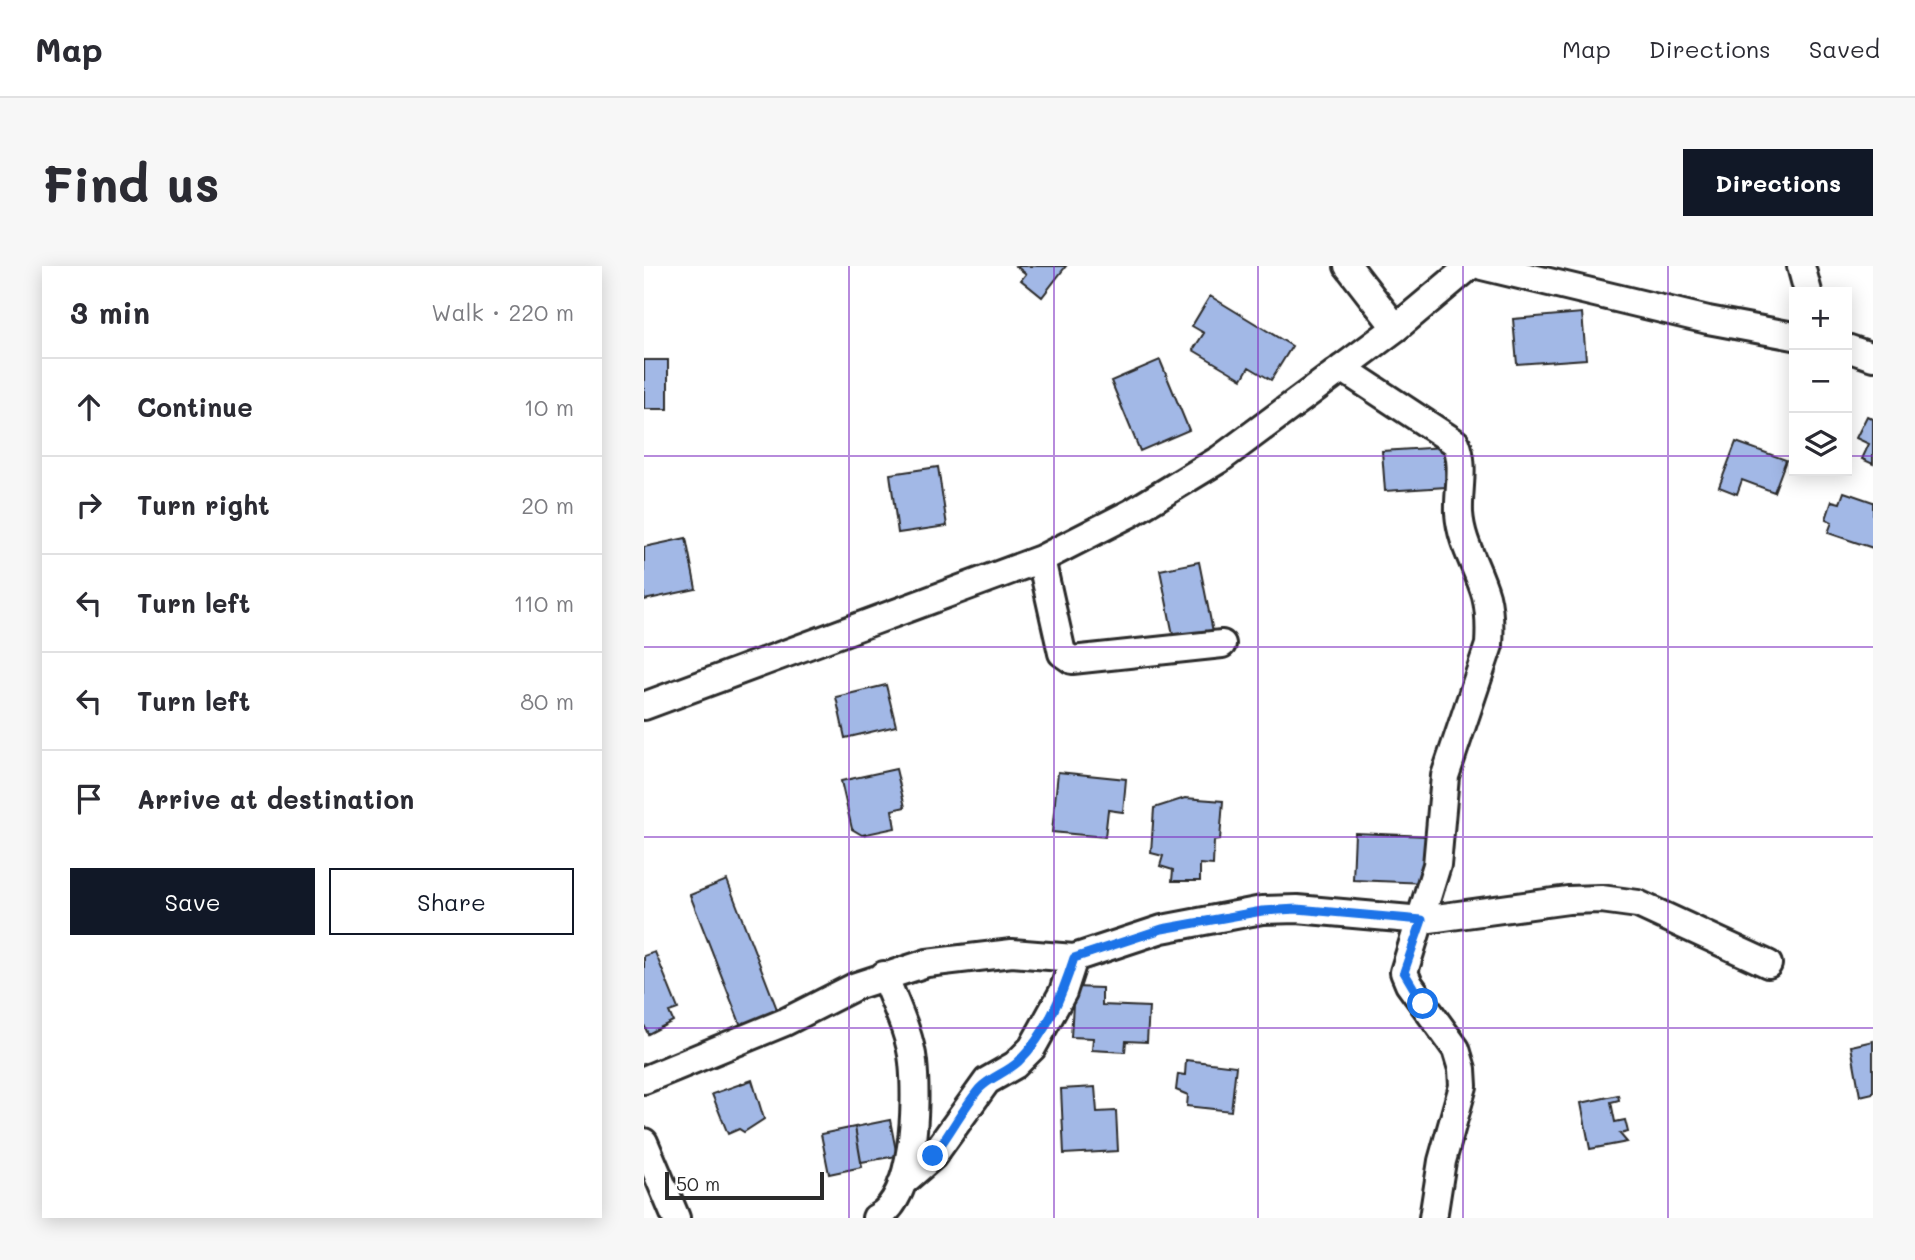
<!DOCTYPE html>
<html lang="en">
<head>
<meta charset="utf-8">
<style>
	:root { --surface:#fff; --page:#f7f7f7; --text:#2b2b33; --muted:#7c7c81; --line:#e1e1e2; --accent:#111827 }
	body { margin:0; font-family:Mali,sans-serif; background:var(--page); color:var(--text) }
	.controls { position:absolute; right:21px; top:21px; display:grid; overflow:hidden; border-radius:0px; box-shadow:0 4px 18px #0003 }
	.controls button { width:63px; height:63px; display:grid; place-items:center; padding:0; border:0; border-bottom:2px solid var(--line); background:var(--surface); color:var(--text); font:35px sans-serif }
	.scale { position:absolute; left:21px; bottom:18px; width:159px; box-sizing:border-box; padding-left:7px; border:4px solid #2b2b2b; border-top:0; font-size:19px; line-height:24px; white-space:nowrap; color:#2b2b2b; -webkit-text-stroke:5px #fff; paint-order:stroke }
	.stop { position:absolute; width:21px; height:21px; margin:-16px; border:5px solid #1a73e8; border-radius:50%; background:#fff }
	.stop.end { background:#1a73e8; border-color:#fff; box-shadow:0 2px 7px #0008 }
	.list { margin:0; padding:0; list-style:none }
	h2 { display:flex; justify-content:space-between; align-items:center; height:91px; margin:0; padding:0 28px; font-size:30px }
	h2 small { font-size:23px; font-weight:400; color:var(--muted) }
	.list li { display:grid; grid-template-columns:46px 1fr auto; gap:21px; align-items:center; box-sizing:border-box; height:98px; padding:0 28px; border-top:2px solid var(--line) }
	.list b { display:block; font-size:26px; white-space:nowrap }
	.list em { font-size:23px; font-style:normal; color:var(--muted) }
	.actions { display:flex; gap:14px; padding:21px 28px }
	.actions a { flex:1; padding:16px 0; border:2px solid var(--accent); border-radius:0px; text-align:center; font-size:24px; color:var(--accent) }
	.actions .main { background:var(--accent); color:#fff }
	.icon { flex:none; width:38px; height:38px; fill:none; stroke:currentColor; stroke-width:2; stroke-linecap:round; stroke-linejoin:round }
	.map { position:relative; flex:none; width:1229px; height:952px; overflow:hidden; border-radius:0px }
	header { display:flex; align-items:center; gap:42px; box-sizing:border-box; height:98px; padding:0 35px; background:var(--surface); border-bottom:2px solid var(--line) }
	header strong { font-size:33px }
	nav { display:flex; gap:38px; margin-inline-start:auto; font-size:24px }
	.intro { display:flex; align-items:center; justify-content:space-between; box-sizing:border-box; height:168px; padding:0 42px }
	h1 { margin:0; font-size:49px }
	.button { padding:18px 32px; border-radius:0px; background:var(--accent); color:#fff; font-size:24px; font-weight:700 }
	main { display:flex; gap:42px; padding:0 42px }
	aside { flex:1; background:var(--surface); border-radius:0px; box-shadow:0 4px 18px #0003 }
	.map>svg:first-child { display:block }
	.building { fill:#a2b8e6; stroke:#2b2b2b; stroke-width:2 }
	.lines { fill:none; stroke-linecap:round; stroke-linejoin:round }
	.minor-casing { stroke:#2b2b2b; stroke-width:32 }
	.minor { stroke:#fff; stroke-width:26 }
	.route { stroke:#1a73e8; stroke-width:9 }
	.grid { fill:none; stroke:#7b2cbf; stroke-width:2; stroke-opacity:0.55 }
</style>
</head>
<body>
<header>
<strong>Map</strong>
<nav><a>Map</a><a>Directions</a><a>Saved</a></nav>
</header>
<div class="intro"><h1>Find us</h1><a class="button">Directions</a></div>
<main>
<aside>
<h2>3 min<small>Walk · 220 m</small></h2>
<ul class="list">
<li><svg class="icon" aria-label="ahead" viewBox="0 0 24 24"><path d="M12 20V5M6 11l6-6 6 6"/></svg><div><b>Continue</b></div><em>10 m</em></li>
<li><svg class="icon" aria-label="right" viewBox="0 0 24 24"><path d="M7 20v-9h11M14 6l5 5-5 5"/></svg><div><b>Turn right</b></div><em>20 m</em></li>
<li><svg class="icon" aria-label="left" viewBox="0 0 24 24"><path d="M17 20v-9H6M10 6l-5 5 5 5"/></svg><div><b>Turn left</b></div><em>110 m</em></li>
<li><svg class="icon" aria-label="left" viewBox="0 0 24 24"><path d="M17 20v-9H6M10 6l-5 5 5 5"/></svg><div><b>Turn left</b></div><em>80 m</em></li>
<li><svg class="icon" aria-label="arrive" viewBox="0 0 24 24"><path d="M6 21V4h12l-3 4 3 4H6"/></svg><div><b>Arrive at destination</b></div></li>
</ul>
<div class="actions"><a class="main">Save</a><a>Share</a></div>
</aside>
<div class="map">
<svg width="1229" height="952" viewBox="0 0 1229 952">
	<rect width="100%" height="100%" fill="#fff"/>
	<filter id="ink" filterUnits="userSpaceOnUse"><feTurbulence type="fractalNoise" baseFrequency=".0143" numOctaves="2"/><feDisplacementMap in="SourceGraphic" scale="14" xChannelSelector="R" yChannelSelector="G"/><feConvolveMatrix kernelMatrix="1 2 1 2 8 2 1 2 1" color-interpolation-filters="sRGB"/></filter>
	<g filter="url(#ink)">
		<!-- building -->
		<path class="building" d="M 372,0 L 422,0 L 398,31 L 377,14 L 382,8 Z
			M 566,30 L 648,80 L 627,114 L 605,101 L 598,113 L 549,84 L 560,67 L 548,60 Z
			M 938,47 L 942,93 L 873,98 L 869,53 Z
			M 0,94 L 24,94 L 24,143 L 0,143 Z
			M 516,94 L 545,164 L 496,185 L 467,115 Z
			M 1223,150 L 1229,153 L 1229,198 L 1218,193 L 1225,178 L 1212,172 Z
			M 1092,176 L 1142,194 L 1130,226 L 1098,214 L 1093,228 L 1075,221 Z
			M 800,181 L 802,221 L 741,225 L 738,185 Z
			M 294,201 L 303,260 L 254,267 L 246,208 Z
			M 1200,226 L 1229,236 L 1229,282 L 1184,267 L 1188,256 L 1182,253 L 1188,235 L 1196,237 Z
			M 42,272 L 52,323 L 0,334 L 0,281 Z
			M 555,296 L 570,371 L 531,379 L 516,304 Z
			M 242,419 L 252,460 L 201,472 L 192,431 Z
			M 252,503 L 261,541 L 248,544 L 251,562 L 218,569 L 208,563 L 197,515 Z
			M 414,506 L 482,513 L 479,546 L 464,544 L 461,571 L 408,566 Z
			M 541,532 L 579,535 L 576,574 L 570,575 L 569,599 L 556,598 L 556,615 L 528,615 L 529,604 L 516,600 L 519,590 L 507,587 L 510,542 Z
			M 711,567 L 784,570 L 783,617 L 709,614 Z
			M 83,614 L 136,751 L 99,765 L 46,629 Z
			M 11,686 L 34,743 L 25,746 L 29,755 L 4,768 L 0,759 L 0,690 Z
			M 430,721 L 458,722 L 458,739 L 505,741 L 503,776 L 482,775 L 481,786 L 448,784 L 449,772 L 427,771 Z
			M 1229,775 L 1229,827 L 1216,830 L 1207,780 Z
			M 542,794 L 592,800 L 587,845 L 543,840 L 544,829 L 532,824 L 534,808 L 541,809 Z
			M 108,814 L 120,853 L 100,866 L 95,863 L 84,868 L 68,828 Z
			M 451,821 L 453,846 L 472,845 L 474,885 L 420,888 L 417,823 Z
			M 974,829 L 975,834 L 967,836 L 971,856 L 981,854 L 984,866 L 976,868 L 983,876 L 946,883 L 937,837 Z
			M 246,854 L 253,890 L 217,896 L 211,861 Z
			M 211,861 L 218,901 L 185,908 L 177,868 Z"/>
		<g class="lines">
			<!-- minor casing -->
			<g class="minor-casing">
				<path id="minor" d="M 704,0 L 752,62
					M 838,0 L 1064,54 L 1150,70
					M 1157,0 L 1164,26
					M 1203,82 L 1229,91
					M 698,102 L 812,177 C 821,199 814,223 815,247 C 817,278 834,301 842,330 C 846,346 846,362 845,379 L 801,510 L 793,599 L 760,706 L 765,718 L 812,783 L 818,803 L 819,820 L 798,895 L 789,952
					M 397,293 L 418,387 L 428,394 L 578,378
					M 0,440 L 397,293 L 487,247 L 576,193 L 752,62 L 826,0
					M 0,814 L 141,756 L 212,720 L 283,697 L 368,687 L 430,692 L 518,663 L 618,644 L 653,643 L 778,654 L 924,634 L 957,633 L 994,638 L 1124,698
					M 0,876 L 32,952
					M 258,917 L 289,890 L 343,815 L 371,799 L 388,782 L 419,726 L 430,692
					M 232,952 C 272,932 273,835 269,796 C 266,767 250,736 240,709"/>
			</g>
			<!-- minor -->
			<use href="#minor" class="minor"/>
		</g>
	</g>
	<g class="lines" filter="url(#ink)">
		<!-- route -->
		<path class="route" d="M 289,890 C 305,869 318,844 335,823 C 346,811 362,807 374,796 C 403,768 418,729 430,692 L 518,663 L 618,645 L 653,643 L 778,654 L 760,706 L 779,738"/>
	</g>
	<!-- grid -->
	<path class="grid" d="M 205,0 L 205,952M 410,0 L 410,952M 614,0 L 614,952M 819,0 L 819,952M 1024,0 L 1024,952M 0,190 L 1150,190M 1203,190 L 1229,190M 0,381 L 1229,381M 0,571 L 1229,571M 0,762 L 1229,762"/>
</svg>
<div class="controls">
<button>+</button>
<button>−</button>
<button><svg class="icon" aria-label="layers" viewBox="0 0 24 24"><path d="M12 4l9 5-9 5-9-5zM3 14l9 5 9-5"/></svg></button>
</div>
<div class="scale">50 m</div>
<div class="stop" style="left:779px;top:738px"></div>
<div class="stop end" style="left:289px;top:890px"></div>
</div>
</main>
</body>
</html>
